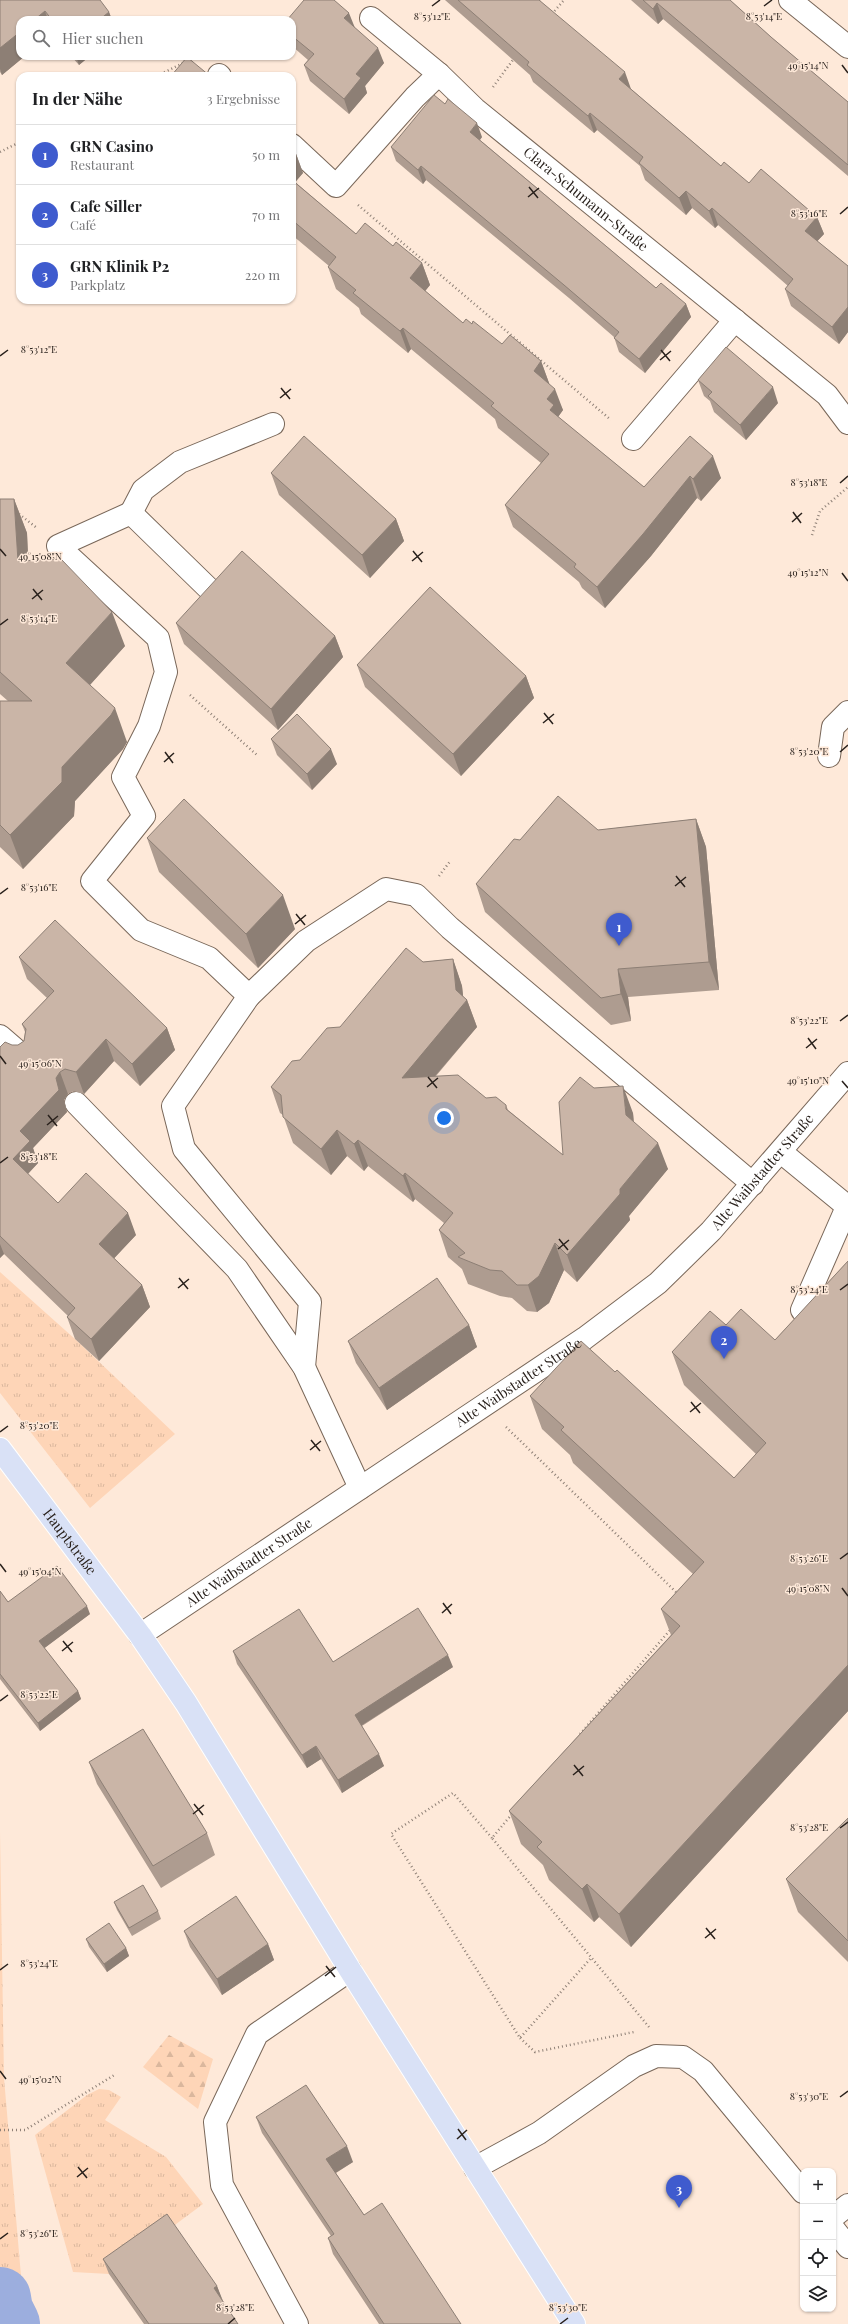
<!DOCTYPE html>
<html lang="de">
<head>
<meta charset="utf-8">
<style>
	:root { --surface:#fff; --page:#f6f6f6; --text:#202124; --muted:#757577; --line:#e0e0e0; --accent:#3f5bce }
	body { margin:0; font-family:"Playfair Display",serif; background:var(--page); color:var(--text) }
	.controls { position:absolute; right:12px; bottom:12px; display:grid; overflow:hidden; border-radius:8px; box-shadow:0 1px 3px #0004 }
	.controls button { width:36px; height:36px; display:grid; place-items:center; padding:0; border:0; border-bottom:1px solid var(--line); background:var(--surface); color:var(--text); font:20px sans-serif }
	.you { position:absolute; left:444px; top:1118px; width:14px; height:14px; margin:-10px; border:3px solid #fff; border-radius:50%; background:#1a73e8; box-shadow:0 0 0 6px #1a73e833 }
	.badge { display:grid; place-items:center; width:26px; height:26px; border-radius:50%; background:var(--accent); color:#fff; font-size:13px; font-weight:700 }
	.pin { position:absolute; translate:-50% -33px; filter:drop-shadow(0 1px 2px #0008) }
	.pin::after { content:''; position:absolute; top:21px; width:14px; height:12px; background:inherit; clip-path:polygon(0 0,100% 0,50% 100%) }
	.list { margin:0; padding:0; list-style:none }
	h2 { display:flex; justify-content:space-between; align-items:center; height:52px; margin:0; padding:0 16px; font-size:17px }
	h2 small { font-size:13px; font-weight:400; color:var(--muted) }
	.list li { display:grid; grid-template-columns:26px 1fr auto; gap:12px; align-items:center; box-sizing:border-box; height:60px; padding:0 16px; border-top:1px solid var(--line) }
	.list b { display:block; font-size:15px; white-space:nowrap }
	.list p { margin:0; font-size:13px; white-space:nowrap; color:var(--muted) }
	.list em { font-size:13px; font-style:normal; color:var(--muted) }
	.icon { flex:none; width:22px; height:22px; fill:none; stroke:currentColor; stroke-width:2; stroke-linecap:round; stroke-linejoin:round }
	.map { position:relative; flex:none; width:848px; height:2324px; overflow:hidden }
	.search { position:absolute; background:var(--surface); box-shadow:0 1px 3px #0004; left:16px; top:16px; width:280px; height:44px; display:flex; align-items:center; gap:10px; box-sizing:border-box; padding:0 14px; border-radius:12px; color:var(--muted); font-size:15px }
	.panel { position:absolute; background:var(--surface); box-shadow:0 1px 3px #0004; left:16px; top:72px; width:280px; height:232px; border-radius:12px }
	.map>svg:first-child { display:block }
	.grass { fill:url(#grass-tufts) }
	.forest { fill:url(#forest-firs) }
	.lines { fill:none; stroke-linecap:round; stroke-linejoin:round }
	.river { stroke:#9caede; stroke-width:62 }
	.minor-casing { stroke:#796759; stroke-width:24 }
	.major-casing { stroke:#fff; stroke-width:24 }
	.path { stroke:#8f8177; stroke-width:2.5; stroke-dasharray:1 3; stroke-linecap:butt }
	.minor { stroke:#fff; stroke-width:22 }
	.major { stroke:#d9e1f6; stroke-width:22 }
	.wall { fill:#ae9c90 }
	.shaded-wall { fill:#8d7f75 }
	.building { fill:#cab5a7; stroke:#8d7f75 }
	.ticks { fill:none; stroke:#29211c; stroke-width:1.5 }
	.labels { text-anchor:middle; stroke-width:3; stroke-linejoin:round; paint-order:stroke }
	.street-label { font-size:14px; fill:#29211c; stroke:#fee9d9 }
	.ticks-label { font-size:10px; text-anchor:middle; fill:#29211c; stroke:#fee9d9; stroke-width:3; stroke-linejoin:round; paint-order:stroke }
</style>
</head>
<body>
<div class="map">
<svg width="848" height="2324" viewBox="0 0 848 2324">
	<defs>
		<pattern id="grass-tufts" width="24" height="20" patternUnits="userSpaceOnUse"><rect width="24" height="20" fill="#fed5b7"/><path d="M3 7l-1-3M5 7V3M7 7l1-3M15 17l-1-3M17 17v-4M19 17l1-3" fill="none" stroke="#dab79d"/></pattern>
		<pattern id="forest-firs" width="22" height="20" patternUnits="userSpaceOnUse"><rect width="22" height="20" fill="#fed5b7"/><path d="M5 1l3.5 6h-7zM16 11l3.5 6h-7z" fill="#dab79d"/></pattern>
	</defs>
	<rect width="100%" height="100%" fill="#fee9d9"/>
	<!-- grass -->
	<path class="grass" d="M 0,1272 L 75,1339 L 175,1434 L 90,1508 L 0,1393 Z
		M 0,1831 L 4,2078 L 23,2299 L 33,2324 L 0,2324 Z
		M 99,2089 L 109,2090 L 121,2097 L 105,2120 L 166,2157 L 203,2204 L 109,2274 L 73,2272 L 35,2135 L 87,2095 Z"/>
	<!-- forest -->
	<path class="forest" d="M 169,2035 L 213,2059 L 198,2109 L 143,2067 Z"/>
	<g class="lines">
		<!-- river -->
		<path class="river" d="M 0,2298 L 2,2310 L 9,2324"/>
		<!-- minor casing -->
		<g class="minor-casing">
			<g id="minor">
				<path d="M 790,0 L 848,47"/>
				<path id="s1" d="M 371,18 L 439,74 L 475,109 L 827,395 L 848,423"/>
				<path d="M 219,75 L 220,76"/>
				<path d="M 292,145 L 336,186 L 415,97 L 439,74"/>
				<path d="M 633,439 L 735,320"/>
				<path d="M 131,513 L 143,490 L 180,462 L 273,424"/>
				<path d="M 208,588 L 131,513 L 58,546 L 158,638 L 166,672 L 149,726 L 123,777 L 144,816 L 92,881 L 141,930 L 209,958 L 249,996 L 306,941 L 386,889 L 416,895 L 450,928 L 753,1184"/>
				<path d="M 829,756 L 833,727 L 848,712"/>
				<path d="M 249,996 L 173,1106 L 184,1149 L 310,1302 L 304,1367"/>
				<path d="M 0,1036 L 22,1055"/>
				<path d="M 76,1103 L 237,1269 L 304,1367 L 360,1488"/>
				<path d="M 781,1152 L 848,1207"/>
				<path d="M 802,1310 L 847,1207"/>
				<path id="s2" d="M 140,1635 L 585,1338 L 658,1283 L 711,1231 L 848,1073"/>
				<path d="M 475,2168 L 539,2133 L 634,2066 L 656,2056 L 683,2057 L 703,2071 L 803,2192"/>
				<path d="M 833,2217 L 848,2205"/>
				<path d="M 833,2228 L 848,2247"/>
				<path d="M 297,2324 L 222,2185 L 215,2122 L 257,2034 L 350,1970"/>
			</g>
		</g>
		<!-- major casing -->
		<g class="major-casing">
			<g id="major">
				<path id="s3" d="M 0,1449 L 140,1635 L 186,1703 L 350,1970 L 574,2324"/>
			</g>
		</g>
		<!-- path -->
		<path class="path" d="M 552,14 L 564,0
			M 157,76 L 183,63
			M 493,87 L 515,57
			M 0,152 L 20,142
			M 358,205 L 611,420
			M 19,514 L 37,528
			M 812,535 L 820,511 L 848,487
			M 190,695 L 258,756
			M 439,876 L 451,860
			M 506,1427 L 677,1593
			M 580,1734 L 671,1629
			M 512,1814 L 492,1838 L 649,2027
			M 492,1838 L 453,1793 L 391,1834 L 520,2038 L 592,1957
			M 520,2038 L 535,2052 L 634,2032
			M 0,2130 L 25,2130 L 116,2074"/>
		<!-- minor -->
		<use href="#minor" class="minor"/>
		<!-- major -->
		<use href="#major" class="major"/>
	</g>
	<!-- wall -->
	<path class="wall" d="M 0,0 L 109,12 L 112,20 L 20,20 L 20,56 L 25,56 L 2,75 L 0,72 Z
		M 445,0 L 540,0 L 541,2 L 631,89 L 721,166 L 749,183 L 817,217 L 824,234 L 817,241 L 848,266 L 848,332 L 839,344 L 791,306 L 785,289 L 788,286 L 718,225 L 715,228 L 692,208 L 686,215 L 645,180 L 640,166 L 597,130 L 594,133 L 533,82 L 530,75 Z
		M 631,0 L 730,0 L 771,37 L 848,102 L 848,176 L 663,19 L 658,24 Z
		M 292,20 L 354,27 L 384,63 L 365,86 L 367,93 L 349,114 L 310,81 L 304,65 L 308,60 L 292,46 Z
		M 71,56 L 90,56 L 79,65 Z
		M 482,137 L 480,140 L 656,288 L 686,304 L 691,317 L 645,373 L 619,352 L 614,337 L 569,298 L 426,180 L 423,184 L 396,161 L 391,147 Z
		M 292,148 L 295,151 L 303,173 L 295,182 L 356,234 L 393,246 L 422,263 L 430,285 L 425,291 L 463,323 L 472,324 L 502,344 L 541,361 L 549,383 L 563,410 L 558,417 L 644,487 L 690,436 L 721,478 L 701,501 L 697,498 L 651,556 L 605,608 L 582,588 L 579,582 L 513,527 L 505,505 L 541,463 L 498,428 L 495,419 L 411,349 L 408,353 L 361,314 L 359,308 L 336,289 L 328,267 L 329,266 L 292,235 Z
		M 698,380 L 778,403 L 746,440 L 714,412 L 710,401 L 704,396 Z
		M 271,473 L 396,519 L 404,541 L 370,578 L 279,495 Z
		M 0,499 L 14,499 L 27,533 L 28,561 L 125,646 L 90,685 L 127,742 L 123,749 L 75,801 L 74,816 L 23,869 L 0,847 L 0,701 L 8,701 L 0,694 Z
		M 176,623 L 335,636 L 343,657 L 278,730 L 184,644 Z
		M 357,665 L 526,676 L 534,698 L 461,776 L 365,687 Z
		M 271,739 L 337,764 L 312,790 L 277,755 Z
		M 696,819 L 706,847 L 719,990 L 628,997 L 631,1021 L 611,1025 L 485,912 L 476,884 L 520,840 L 598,830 Z
		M 147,838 L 295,929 L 258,968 L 159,872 Z
		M 19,957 L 167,1028 L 175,1050 L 140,1086 L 114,1061 L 84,1094 L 73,1091 L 68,1094 L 64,1100 L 67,1112 L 33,1148 L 38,1163 L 28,1174 L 58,1203 L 136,1235 L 114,1258 L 142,1285 L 150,1307 L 99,1361 L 75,1339 L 67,1317 L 68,1316 L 4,1254 L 0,1258 L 0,1047 L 18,1045 L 24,1041 L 25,1032 L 22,1024 L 47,998 L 27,979 Z
		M 453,959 L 462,986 L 463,997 L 467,1000 L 477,1027 L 436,1076 L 486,1098 L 506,1105 L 508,1110 L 563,1155 L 594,1088 L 633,1113 L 634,1122 L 668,1169 L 629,1216 L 630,1220 L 577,1282 L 564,1270 L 549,1303 L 537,1312 L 527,1311 L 512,1298 L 500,1296 L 468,1284 L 462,1269 L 448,1257 L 439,1230 L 444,1223 L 415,1199 L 413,1202 L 368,1166 L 364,1171 L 347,1156 L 331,1175 L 293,1143 L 283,1115 L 280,1113 L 271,1087 L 300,1060 L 340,1027 L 423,962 Z
		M 848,1261 L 848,1711 L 631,1947 L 599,1917 L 594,1922 L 549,1880 L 543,1865 L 521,1844 L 509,1811 L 671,1635 L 661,1609 L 693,1574 L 573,1463 L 570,1455 L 542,1429 L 530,1396 L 615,1372 L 734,1478 L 756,1454 L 684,1385 L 672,1352 L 726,1325 L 775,1340 Z
		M 469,1325 L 477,1347 L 387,1410 L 356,1363 L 348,1341 Z
		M 0,1591 L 8,1602 L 90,1614 L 44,1648 L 78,1691 L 81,1699 L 40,1731 L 0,1679 Z
		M 233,1651 L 333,1662 L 453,1667 L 362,1726 L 384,1766 L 342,1793 L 321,1759 L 307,1768 L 237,1664 Z
		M 89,1762 L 207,1833 L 215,1855 L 161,1888 L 97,1784 Z
		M 848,1818 L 848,1962 L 798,1912 L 786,1879 Z
		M 114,1902 L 158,1911 L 161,1919 L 132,1936 L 117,1910 Z
		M 184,1931 L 268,1944 L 274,1960 L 222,1995 L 190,1947 Z
		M 86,1939 L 126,1948 L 129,1956 L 107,1972 L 89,1947 Z
		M 256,2117 L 353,2162 L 336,2173 L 364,2215 L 461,2324 L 379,2324 L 333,2254 L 328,2238 L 331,2236 L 262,2133 Z
		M 103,2259 L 217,2286 L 222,2300 L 238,2324 L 144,2324 L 109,2274 Z"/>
	<!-- shaded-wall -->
	<path class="shaded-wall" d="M 657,3 L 663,19 L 658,24 L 653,9 Z
		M 45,11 L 48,20 L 34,20 Z
		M 109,12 L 112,20 L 99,20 Z
		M 349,13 L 355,28 L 344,18 Z
		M 20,32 L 20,56 L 25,56 L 2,75 L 0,69 L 0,48 Z
		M 378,48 L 384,63 L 365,86 L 367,93 L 349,114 L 344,99 L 356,74 Z
		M 76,56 L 90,56 L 79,65 Z
		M 625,72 L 631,89 L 625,96 L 619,79 Z
		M 590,113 L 597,130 L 594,133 L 588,116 Z
		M 477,123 L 482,137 L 475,146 L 470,132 Z
		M 295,151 L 303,173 L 292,186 L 292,155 Z
		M 421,166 L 426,180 L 423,184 L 418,170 Z
		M 686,191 L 692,208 L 686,215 L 679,198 Z
		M 712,208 L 718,225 L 715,228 L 709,211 Z
		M 817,217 L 824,234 L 811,248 L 805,231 Z
		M 422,263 L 430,285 L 418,300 L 410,278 Z
		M 686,304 L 691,317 L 645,373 L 639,359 Z
		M 848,307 L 848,332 L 839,344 L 832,327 Z
		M 403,328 L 411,349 L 408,353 L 400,331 Z
		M 541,361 L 549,383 L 542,393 L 534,371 Z
		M 773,387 L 778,403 L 746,440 L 740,425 Z
		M 555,389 L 563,410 L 558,417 L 562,427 L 550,410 L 547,399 Z
		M 713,456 L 721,478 L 701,501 L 693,479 Z
		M 690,476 L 697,498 L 651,556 L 605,608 L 597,587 Z
		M 14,499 L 27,533 L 30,595 L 18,561 Z
		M 396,519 L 404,541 L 370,578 L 362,555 Z
		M 112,612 L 125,646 L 79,697 L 66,663 Z
		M 335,636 L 343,657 L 278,730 L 271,709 Z
		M 526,676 L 534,698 L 461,776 L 453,754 Z
		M 115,708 L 127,742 L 123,749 L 75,801 L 74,816 L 23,869 L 10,835 L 62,767 Z
		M 331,749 L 337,764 L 312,790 L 307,774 Z
		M 696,819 L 706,847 L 719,990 L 709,962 Z
		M 283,895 L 295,929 L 258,968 L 246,934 Z
		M 453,959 L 462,986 L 464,1004 L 467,1000 L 477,1027 L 411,1104 L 402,1078 L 456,990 Z
		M 618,969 L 628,997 L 631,1021 L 621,994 Z
		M 167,1028 L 175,1050 L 140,1086 L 132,1064 Z
		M 106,1039 L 114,1061 L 84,1094 L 76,1072 Z
		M 60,1072 L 68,1094 L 64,1100 L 67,1112 L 33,1148 L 38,1163 L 21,1181 L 13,1159 L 20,1131 Z
		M 623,1086 L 633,1113 L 635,1142 L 626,1115 Z
		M 337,1130 L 347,1156 L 331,1175 L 321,1149 Z
		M 358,1140 L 368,1166 L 364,1171 L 354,1144 Z
		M 658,1143 L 668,1169 L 629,1216 L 630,1220 L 577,1282 L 567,1255 L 620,1189 Z
		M 405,1173 L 415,1199 L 413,1202 L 403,1176 Z
		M 128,1213 L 136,1235 L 107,1266 L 99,1244 Z
		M 555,1243 L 564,1270 L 549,1303 L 537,1312 L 528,1285 Z
		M 0,1244 L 4,1254 L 0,1258 Z
		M 142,1285 L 150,1307 L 99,1361 L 91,1339 Z
		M 469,1325 L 477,1347 L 387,1410 L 379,1388 Z
		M 87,1606 L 90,1614 L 42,1650 L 39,1641 Z
		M 448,1655 L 453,1667 L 359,1727 L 355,1715 Z
		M 848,1665 L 848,1711 L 631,1947 L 619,1914 Z
		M 78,1691 L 81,1699 L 40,1731 L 38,1723 Z
		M 316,1746 L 321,1759 L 307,1768 L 302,1755 Z
		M 379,1754 L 384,1766 L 342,1793 L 338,1780 Z
		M 587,1884 L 599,1917 L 594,1922 L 582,1889 Z
		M 268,1944 L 274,1960 L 222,1995 L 217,1979 Z
		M 126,1948 L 129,1956 L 107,1972 L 104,1964 Z
		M 347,2146 L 353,2162 L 332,2175 L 326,2159 Z
		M 217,2286 L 223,2301 L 214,2288 Z"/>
	<!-- building -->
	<path class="building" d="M 0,0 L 100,0 L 109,12 L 99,20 L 52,20 L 45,11 L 34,20 L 20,20 L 20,32 L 0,48 Z
		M 304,0 L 334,0 L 349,13 L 344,18 L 378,48 L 356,74 L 361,78 L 344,99 L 304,65 L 314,54 L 292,36 L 292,20 L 287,20 Z
		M 458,0 L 539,0 L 625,72 L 619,79 L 721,166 L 724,162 L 749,183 L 761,169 L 817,217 L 805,231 L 848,266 L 848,307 L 832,327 L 785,289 L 793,279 L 712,208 L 709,211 L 686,191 L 679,198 L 639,163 L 643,157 L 590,113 L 588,116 L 527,65 L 529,62 Z
		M 643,0 L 730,0 L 771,37 L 848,102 L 848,165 L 657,3 L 653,9 Z
		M 187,57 L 210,76 L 171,76 Z
		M 434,95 L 445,104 L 448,99 L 477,123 L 470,132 L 656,288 L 661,283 L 686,304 L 639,359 L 614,338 L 619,332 L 564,285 L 421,166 L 418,170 L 391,147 Z
		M 292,148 L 295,151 L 292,155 Z
		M 292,180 L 356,234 L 365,223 L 393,246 L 396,242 L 422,263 L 410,278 L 463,323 L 466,319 L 472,324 L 473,321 L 502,344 L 510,335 L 541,361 L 534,371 L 555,389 L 547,399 L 554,405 L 550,410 L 644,487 L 690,436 L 713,456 L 693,479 L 690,476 L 643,534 L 597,587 L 574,567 L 576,564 L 505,505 L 549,454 L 491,406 L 494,403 L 403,328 L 400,331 L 353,293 L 356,290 L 328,267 L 336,257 L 292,220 Z
		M 726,347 L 773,387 L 740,425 L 708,396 L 712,392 L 698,380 Z
		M 304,436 L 396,519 L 362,555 L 271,473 Z
		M 0,499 L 14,499 L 18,561 L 61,559 L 112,612 L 66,663 L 115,708 L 111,715 L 62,767 L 62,782 L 10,835 L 0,825 L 0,701 L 32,701 L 0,672 Z
		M 242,551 L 335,636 L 271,709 L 176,623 Z
		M 430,587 L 526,676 L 453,754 L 357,665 Z
		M 297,714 L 331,749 L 307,774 L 271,739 Z
		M 558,796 L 598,830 L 696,819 L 709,962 L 618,969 L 621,994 L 601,998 L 476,884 L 514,839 L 520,840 Z
		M 184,799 L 283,895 L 246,934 L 147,838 Z
		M 55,920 L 167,1028 L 132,1064 L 106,1039 L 76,1072 L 65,1069 L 60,1072 L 56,1078 L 59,1090 L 20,1131 L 30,1141 L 13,1159 L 58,1203 L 86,1173 L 128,1213 L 99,1244 L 142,1285 L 91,1339 L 67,1317 L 75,1308 L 0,1236 L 0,1047 L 5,1042 L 12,1045 L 18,1045 L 24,1041 L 26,1029 L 22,1024 L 54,991 L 19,957 Z
		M 406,948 L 423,962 L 453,959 L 456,990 L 467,1000 L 402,1078 L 458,1075 L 486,1098 L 496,1097 L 506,1105 L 506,1109 L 563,1155 L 559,1102 L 580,1077 L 594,1088 L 623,1086 L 626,1115 L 658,1143 L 620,1189 L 620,1194 L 567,1255 L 555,1243 L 539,1276 L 528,1285 L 517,1285 L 502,1271 L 490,1270 L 458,1257 L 465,1253 L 439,1230 L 453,1213 L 405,1173 L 403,1176 L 358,1140 L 354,1144 L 337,1130 L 321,1149 L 283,1117 L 281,1095 L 271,1087 L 292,1061 L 300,1060 L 327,1028 L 340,1027 Z
		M 848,1261 L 848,1665 L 619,1914 L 587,1884 L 582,1889 L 537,1847 L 542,1842 L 509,1811 L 680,1626 L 661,1609 L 704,1562 L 561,1430 L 564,1427 L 530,1396 L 581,1341 L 615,1372 L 617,1370 L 734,1478 L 766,1443 L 672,1352 L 710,1311 L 726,1325 L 741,1309 L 775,1340 Z
		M 437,1278 L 469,1325 L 379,1388 L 348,1341 Z
		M 57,1566 L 87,1606 L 39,1641 L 78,1691 L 38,1723 L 0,1674 L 0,1591 L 8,1602 Z
		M 418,1608 L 448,1655 L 355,1715 L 379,1754 L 338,1780 L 316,1746 L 302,1755 L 233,1651 L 299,1609 L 333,1662 Z
		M 143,1729 L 207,1833 L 153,1866 L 89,1762 Z
		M 848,1818 L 848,1941 L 786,1879 Z
		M 143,1885 L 158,1911 L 129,1928 L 114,1902 Z
		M 236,1896 L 268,1944 L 217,1979 L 184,1931 Z
		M 109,1923 L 126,1948 L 104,1964 L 86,1939 Z
		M 306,2085 L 347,2146 L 326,2159 L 364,2215 L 382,2203 L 461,2324 L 384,2324 L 328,2238 L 334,2234 L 256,2117 Z
		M 167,2214 L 217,2286 L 214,2288 L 238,2324 L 149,2324 L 103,2259 Z"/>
	<!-- ticks -->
	<path class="ticks" d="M 432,6 L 440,0M 764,6 L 772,0M 842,65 L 848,73M 529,187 L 538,198M 528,197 L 539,188M 840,214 L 848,207M 661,350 L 670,361M 0,356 L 8,350M 660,360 L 671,351M 281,388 L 290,399M 280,398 L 291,389M 840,483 L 848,476M 793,512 L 801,523M 792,522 L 802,513M 0,549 L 6,556M 413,551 L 422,562M 412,561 L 423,552M 842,573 L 848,581M 33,589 L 42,600M 32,599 L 43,590M 0,625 L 8,619M 544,713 L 553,724M 543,723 L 554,714M 165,752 L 173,763M 840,752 L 848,745M 164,762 L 174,753M 676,876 L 685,887M 675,886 L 686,877M 0,894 L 8,888M 296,914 L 305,925M 295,924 L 306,915M 840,1021 L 848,1015M 808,1038 L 816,1049M 806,1048 L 817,1039M 0,1056 L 6,1064M 428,1077 L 437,1088M 842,1081 L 848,1088M 427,1087 L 438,1078M 48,1115 L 57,1126M 47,1125 L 58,1116M 0,1163 L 8,1157M 559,1239 L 568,1250M 558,1249 L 569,1240M 179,1278 L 188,1289M 178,1288 L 189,1279M 840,1290 L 848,1284M 691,1402 L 700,1413M 690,1412 L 701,1403M 0,1432 L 8,1426M 311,1440 L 320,1451M 310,1450 L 321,1441M 840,1559 L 848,1553M 0,1564 L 6,1572M 842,1588 L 848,1596M 443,1603 L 451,1614M 442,1613 L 452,1604M 63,1641 L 72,1652M 62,1651 L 73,1642M 0,1701 L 8,1695M 574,1765 L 583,1776M 573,1775 L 584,1766M 194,1804 L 203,1815M 193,1814 L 204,1805M 840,1828 L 848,1822M 706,1928 L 715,1939M 705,1938 L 716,1929M 326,1966 L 335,1977M 0,1970 L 8,1964M 325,1976 L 336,1967M 0,2071 L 6,2079M 840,2097 L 848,2091M 458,2129 L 466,2140M 457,2139 L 467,2130M 78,2167 L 87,2178M 77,2177 L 88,2168M 0,2239 L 8,2233M 228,2324 L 235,2318M 560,2324 L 568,2318"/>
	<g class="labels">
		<!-- street labels -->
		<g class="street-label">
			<text dy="5" stroke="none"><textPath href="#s1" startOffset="281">Clara-Schumann-Straße</textPath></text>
			<text dy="5" stroke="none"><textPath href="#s2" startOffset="779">Alte Waibstadter Straße</textPath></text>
			<text dy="5" stroke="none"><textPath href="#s2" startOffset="455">Alte Waibstadter Straße</textPath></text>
			<text dy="5" stroke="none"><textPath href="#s3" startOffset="116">Hauptstraße</textPath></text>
			<text dy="5" stroke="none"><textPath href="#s2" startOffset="131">Alte Waibstadter Straße</textPath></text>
		</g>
	</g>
	<g class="ticks-label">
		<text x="432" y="20">8°53'12"E</text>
		<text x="764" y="20">8°53'14"E</text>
		<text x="808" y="69">49°15'14"N</text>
		<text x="809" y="217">8°53'16"E</text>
		<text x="39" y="353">8°53'12"E</text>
		<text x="809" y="486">8°53'18"E</text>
		<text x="40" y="560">49°15'08"N</text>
		<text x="808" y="576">49°15'12"N</text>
		<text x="39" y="622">8°53'14"E</text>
		<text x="809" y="755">8°53'20"E</text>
		<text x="39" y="891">8°53'16"E</text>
		<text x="809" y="1024">8°53'22"E</text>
		<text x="40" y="1067">49°15'06"N</text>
		<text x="808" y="1084">49°15'10"N</text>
		<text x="39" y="1160">8°53'18"E</text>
		<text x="809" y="1293">8°53'24"E</text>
		<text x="39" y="1429">8°53'20"E</text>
		<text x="809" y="1562">8°53'26"E</text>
		<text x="40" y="1575">49°15'04"N</text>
		<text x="808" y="1592">49°15'08"N</text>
		<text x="39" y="1698">8°53'22"E</text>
		<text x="809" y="1831">8°53'28"E</text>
		<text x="39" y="1967">8°53'24"E</text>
		<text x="40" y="2083">49°15'02"N</text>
		<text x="809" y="2100">8°53'30"E</text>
		<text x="39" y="2237">8°53'26"E</text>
		<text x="235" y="2311">8°53'28"E</text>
		<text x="568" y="2311">8°53'30"E</text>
	</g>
</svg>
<div class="controls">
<button>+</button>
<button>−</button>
<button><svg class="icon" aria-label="locate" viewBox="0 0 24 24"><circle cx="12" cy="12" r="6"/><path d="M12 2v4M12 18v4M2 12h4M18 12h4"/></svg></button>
<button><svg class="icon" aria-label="layers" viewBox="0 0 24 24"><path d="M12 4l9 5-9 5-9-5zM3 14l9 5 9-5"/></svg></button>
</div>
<div class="you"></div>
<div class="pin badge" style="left:619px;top:946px">1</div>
<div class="pin badge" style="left:724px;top:1359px">2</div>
<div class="pin badge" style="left:679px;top:2208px">3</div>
<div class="search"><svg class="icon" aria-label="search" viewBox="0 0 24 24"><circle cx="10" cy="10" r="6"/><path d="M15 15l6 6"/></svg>Hier suchen</div>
<section class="panel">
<h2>In der Nähe<small>3 Ergebnisse</small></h2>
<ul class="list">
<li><span class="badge">1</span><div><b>GRN Casino</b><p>Restaurant</p></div><em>50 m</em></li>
<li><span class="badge">2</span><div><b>Cafe Siller</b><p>Café</p></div><em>70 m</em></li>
<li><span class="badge">3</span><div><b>GRN Klinik P2</b><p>Parkplatz</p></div><em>220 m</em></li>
</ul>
</section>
</div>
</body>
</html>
